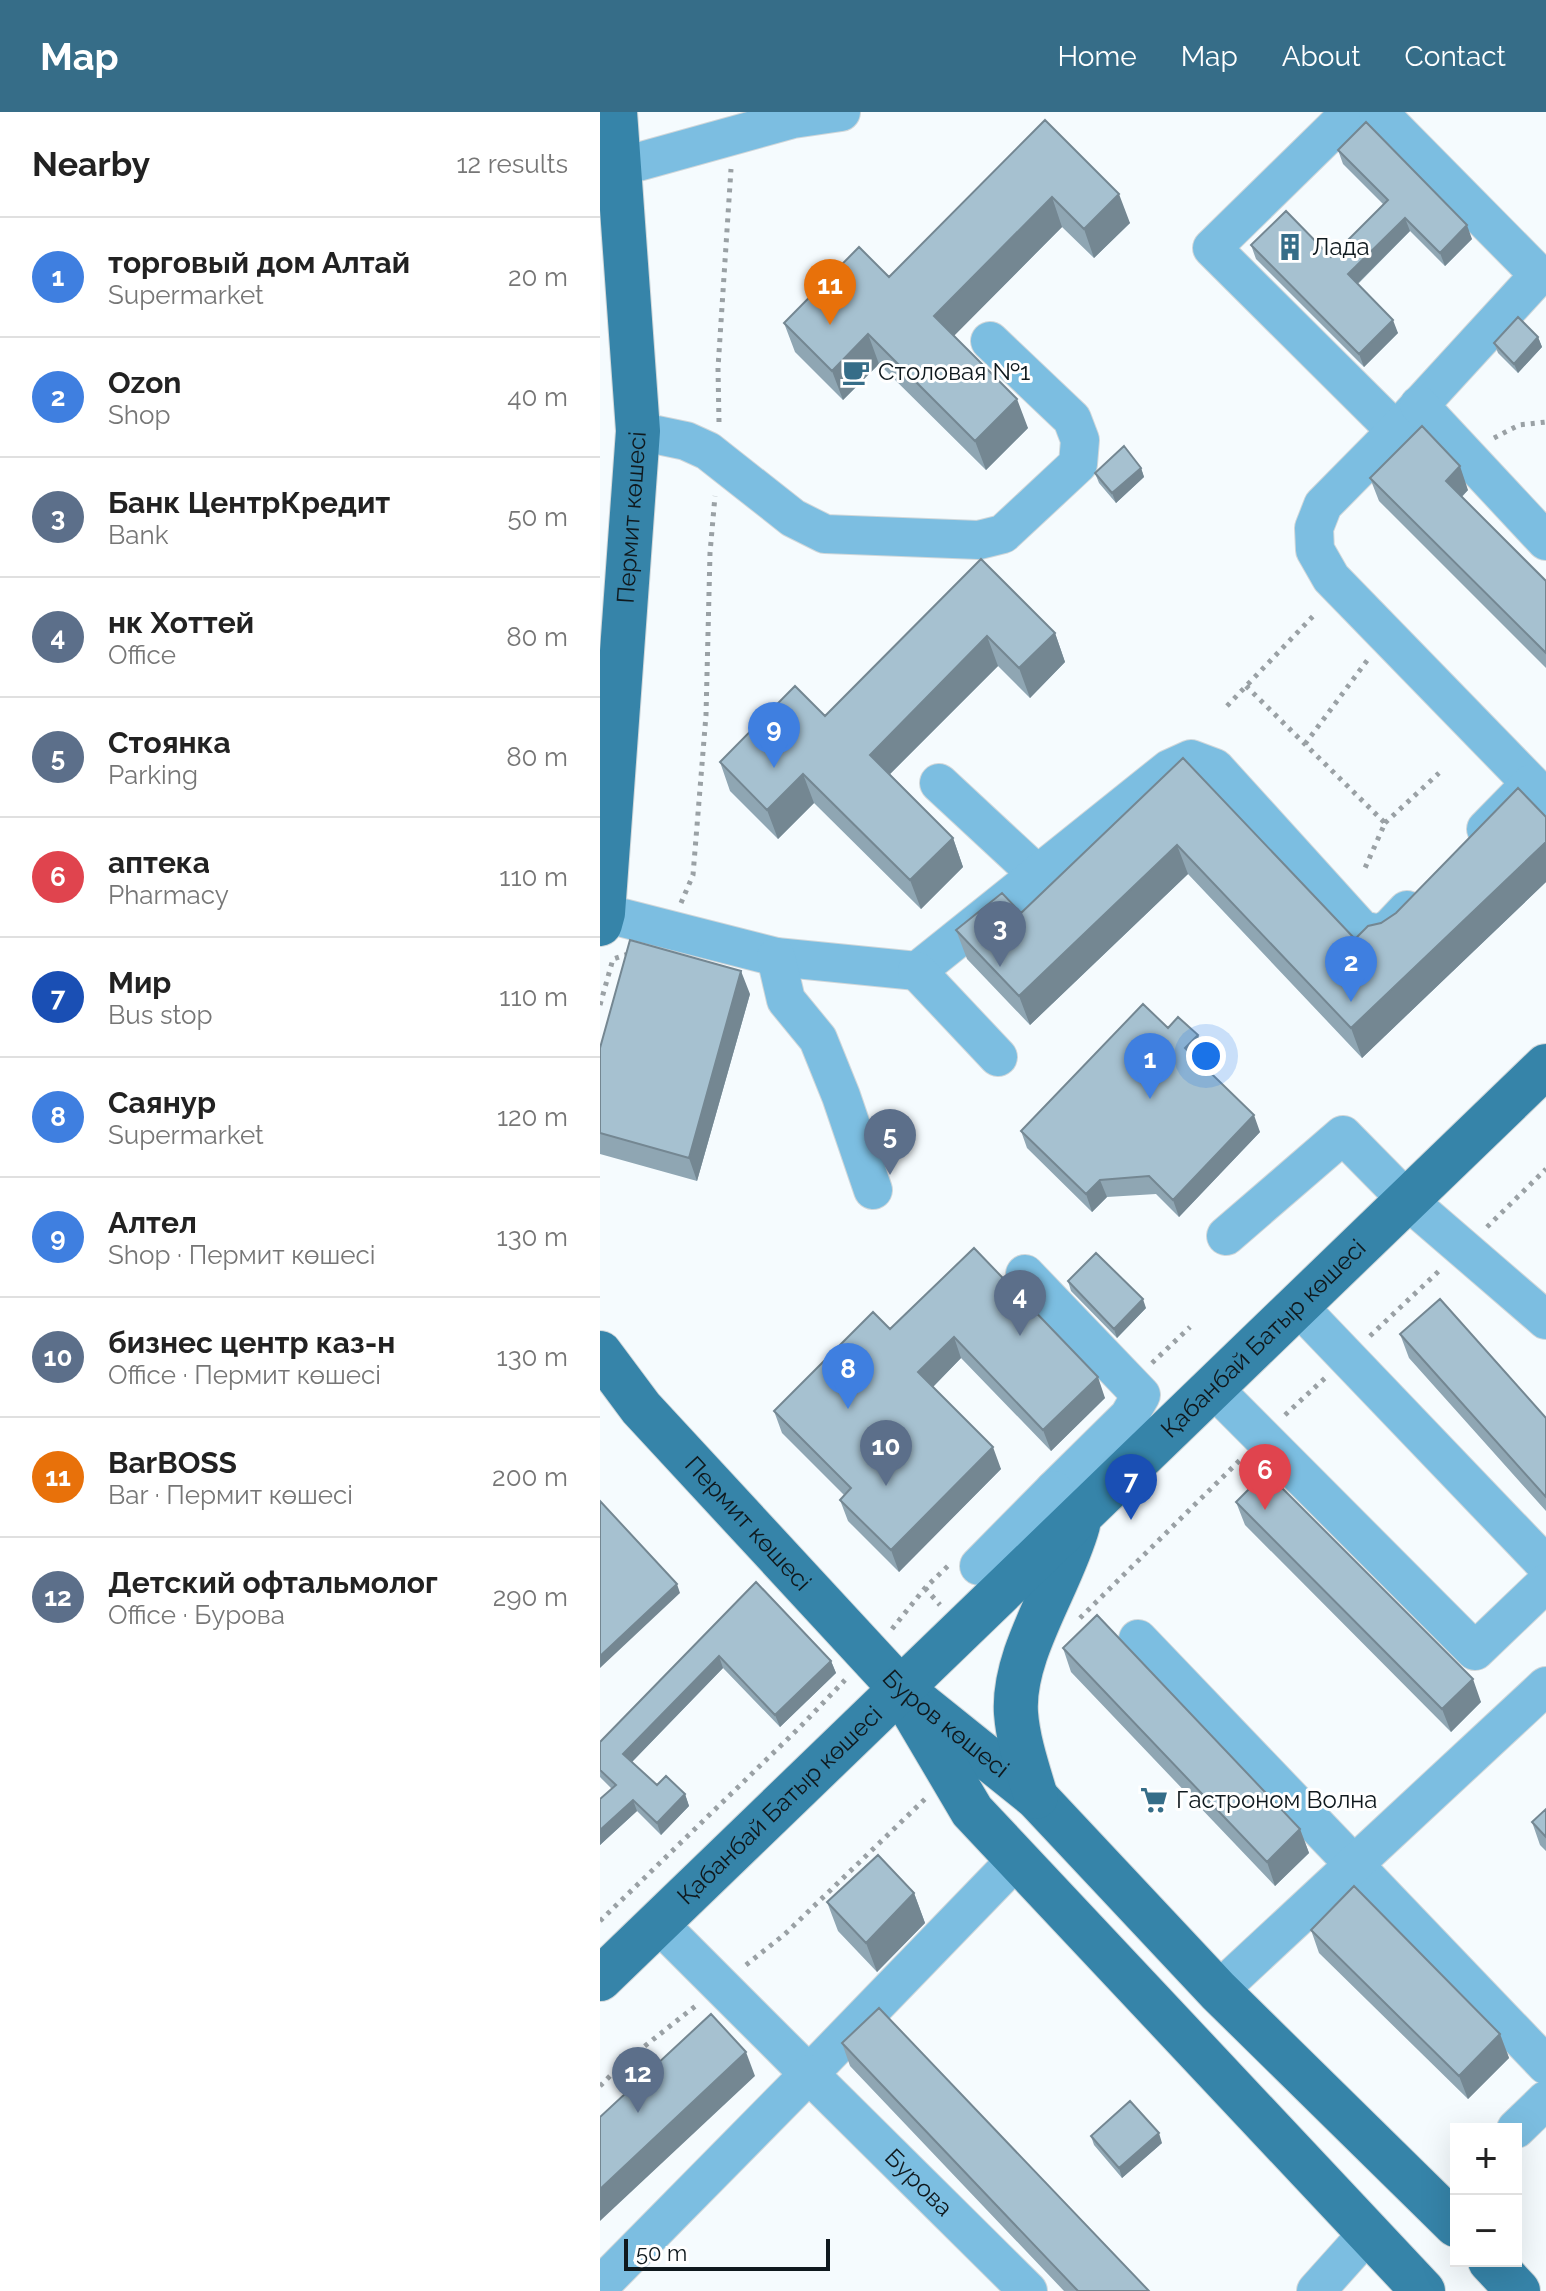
<!DOCTYPE html>
<html lang="en">
<head>
<meta charset="utf-8">
<style>
	:root { --surface:#fff; --page:#f2f2f2; --text:#222; --muted:#767676; --line:#e0e0e0; --accent:#366d88 }
	body { margin:0; font-family:Raleway,sans-serif; background:var(--page); color:var(--text) }
	.controls { position:absolute; right:24px; bottom:24px; display:grid; overflow:hidden; border-radius:0px; box-shadow:0 8px 32px #0002 }
	.controls button { width:72px; height:72px; display:grid; place-items:center; padding:0; border:0; border-bottom:2px solid var(--line); background:var(--surface); color:var(--text); font:40px sans-serif }
	.scale { position:absolute; left:24px; bottom:20px; width:206px; box-sizing:border-box; padding-left:8px; border:4px solid #0f191e; border-top:0; font-size:22px; line-height:28px; white-space:nowrap; color:#0f191e; -webkit-text-stroke:6px #fff; paint-order:stroke }
	.you { position:absolute; left:606px; top:944px; width:28px; height:28px; margin:-20px; border:6px solid #fff; border-radius:50%; background:#1a73e8; box-shadow:0 0 0 12px #1a73e833 }
	.badge { display:grid; place-items:center; width:52px; height:52px; border-radius:50%; background:var(--accent); color:#fff; font-size:26px; font-weight:700 }
	.pin { position:absolute; translate:-50% -66px; filter:drop-shadow(0 2px 4px #0008) }
	.pin::after { content:''; position:absolute; top:42px; width:28px; height:24px; background:inherit; clip-path:polygon(0 0,100% 0,50% 100%) }
	.list { margin:0; padding:0; list-style:none }
	h2 { display:flex; justify-content:space-between; align-items:center; height:104px; margin:0; padding:0 32px; font-size:34px }
	h2 small { font-size:26px; font-weight:400; color:var(--muted) }
	.list li { display:grid; grid-template-columns:52px 1fr auto; gap:24px; align-items:center; box-sizing:border-box; height:120px; padding:0 32px; border-top:2px solid var(--line) }
	.list b { display:block; font-size:30px; white-space:nowrap }
	.list p { margin:0; font-size:26px; white-space:nowrap; color:var(--muted) }
	.list em { font-size:26px; font-style:normal; color:var(--muted) }
	.map { position:relative; flex:none; width:946px; height:2179px; overflow:hidden }
	header { display:flex; align-items:center; gap:48px; box-sizing:border-box; height:112px; padding:0 40px; background:var(--accent); color:#fff }
	header strong { font-size:38px }
	nav { display:flex; gap:44px; margin-inline-start:auto; font-size:28px }
	main { display:flex }
	aside { flex:1; background:var(--surface) }
	.map>svg:first-child { display:block }
	.lines { fill:none; stroke-linecap:round; stroke-linejoin:round }
	.minor-casing { stroke:#d0d7da; stroke-width:40 }
	.major-casing { stroke:#d0d7da; stroke-width:46 }
	.path { stroke:#9aa1a5; stroke-width:5; stroke-dasharray:4 6; stroke-linecap:butt }
	.minor { stroke:#7cbee1; stroke-width:38 }
	.major { stroke:#3684a9; stroke-width:44 }
	.wall { fill:#8fa6b3 }
	.shaded-wall { fill:#748792 }
	.building { fill:#a6c1d0; stroke:#748792; stroke-width:2 }
	.labels { text-anchor:middle; stroke-width:6; stroke-linejoin:round; paint-order:stroke }
	.poi-label { font-size:24px; fill:#0f191e; stroke:#fff; text-anchor:start }
	.street-label { font-size:24px; fill:#0f191e; stroke:#fff }
</style>
</head>
<body>
<header>
<strong>Map</strong>
<nav><a>Home</a><a>Map</a><a>About</a><a>Contact</a></nav>
</header>
<main>
<aside>
<h2>Nearby<small>12 results</small></h2>
<ul class="list">
<li><span class="badge" style="background:#3f7fe0">1</span><div><b>торговый дом Алтай</b><p>Supermarket</p></div><em>20 m</em></li>
<li><span class="badge" style="background:#3f7fe0">2</span><div><b>Ozon</b><p>Shop</p></div><em>40 m</em></li>
<li><span class="badge" style="background:#5c6f8a">3</span><div><b>Банк ЦентрКредит</b><p>Bank</p></div><em>50 m</em></li>
<li><span class="badge" style="background:#5c6f8a">4</span><div><b>нк Хоттей</b><p>Office</p></div><em>80 m</em></li>
<li><span class="badge" style="background:#5c6f8a">5</span><div><b>Стоянка</b><p>Parking</p></div><em>80 m</em></li>
<li><span class="badge" style="background:#e0444e">6</span><div><b>аптека</b><p>Pharmacy</p></div><em>110 m</em></li>
<li><span class="badge" style="background:#1a4fb4">7</span><div><b>Мир</b><p>Bus stop</p></div><em>110 m</em></li>
<li><span class="badge" style="background:#3f7fe0">8</span><div><b>Саянур</b><p>Supermarket</p></div><em>120 m</em></li>
<li><span class="badge" style="background:#3f7fe0">9</span><div><b>Алтел</b><p>Shop · Пермит көшесі</p></div><em>130 m</em></li>
<li><span class="badge" style="background:#5c6f8a">10</span><div><b>бизнес центр каз-н</b><p>Office · Пермит көшесі</p></div><em>130 m</em></li>
<li><span class="badge" style="background:#e8710a">11</span><div><b>BarBOSS</b><p>Bar · Пермит көшесі</p></div><em>200 m</em></li>
<li><span class="badge" style="background:#5c6f8a">12</span><div><b>Детский офтальмолог</b><p>Office · Бурова</p></div><em>290 m</em></li>
</ul>
</aside>
<div class="map">
<svg width="946" height="2179" viewBox="0 0 946 2179">
	<rect width="100%" height="100%" fill="#f5fbfe"/>
	<g class="lines">
		<!-- minor casing -->
		<g class="minor-casing">
			<g id="minor">
				<path d="M 751,0 L 612,136 L 796,319"/>
				<path d="M 778,0 L 939,163 L 796,319 L 723,393 L 714,416 L 715,438 L 731,466 L 946,687"/>
				<path d="M 20,55 L 193,7 L 241,0"/>
				<path d="M 819,293 L 946,429"/>
				<path d="M 38,319 L 86,329 L 108,339 L 193,406 L 225,422 L 379,428 L 403,422 L 478,352 L 480,328 L 472,307 L 390,229"/>
				<path d="M 339,671 L 437,762"/>
				<path d="M 886,717 L 930,672"/>
				<path d="M 3,801 L 176,845 L 317,859 L 569,657 L 591,647 L 615,656 L 762,818 L 780,822 L 791,815 L 807,798"/>
				<path d="M 176,845 L 186,888 L 218,927 L 241,984 L 273,1078"/>
				<path d="M 317,859 L 398,945"/>
				<path d="M 626,1124 L 743,1023 L 807,1088 L 946,1208"/>
				<path d="M 425,1162 L 541,1283 L 529,1304 L 454,1378 L 480,1403"/>
				<path d="M 697,1193 L 946,1453"/>
				<path d="M 612,1275 L 875,1539 L 946,1471"/>
				<path d="M 379,1454 L 454,1378"/>
				<path d="M 538,1527 L 946,1953"/>
				<path d="M 58,1811 L 209,1962 L 417,1747"/>
				<path d="M 618,1879 L 946,1574"/>
				<path d="M 916,2017 L 946,1988"/>
				<path id="s1" d="M 0,2174 L 209,1962 L 428,2179"/>
				<path d="M 716,2179 L 768,2121"/>
			</g>
		</g>
		<!-- major casing -->
		<g class="major-casing">
			<g id="major">
				<path id="s2" d="M 0,812 L 3,801 L 38,319 L 15,0"/>
				<path id="s3" d="M 0,1241 L 41,1296 L 300,1576 L 436,1685 L 618,1879 L 856,2113"/>
				<path d="M 313,1599 L 372,1699 L 823,2179"/>
				<path d="M 436,1685 C 428,1658 418,1629 416,1601 C 412,1541 462,1472 478,1413"/>
				<path id="s4" d="M 0,1867 L 946,954"/>
				<path d="M 890,2149 L 918,2179"/>
			</g>
		</g>
		<!-- path -->
		<path class="path" d="M 119,310 L 118,256 L 131,57
			M 894,326 L 919,313 L 946,310
			M 646,574 L 785,711 L 765,756
			M 627,594 L 716,501
			M 705,632 L 769,546
			M 785,711 L 839,661
			M 81,791 L 93,763 L 106,603 L 110,441 L 115,384
			M 0,893 L 13,847 L 28,842
			M 887,1115 L 946,1057
			M 770,1224 L 841,1157
			M 552,1251 L 590,1215
			M 685,1303 L 725,1266
			M 325,1476 L 340,1493
			M 480,1506 L 641,1347
			M 292,1517 L 325,1476 L 349,1453
			M 0,1809 L 200,1615 L 245,1568
			M 146,1853 L 185,1822 L 326,1686
			M 0,1974 L 22,1952 L 98,1892"/>
		<!-- minor -->
		<use href="#minor" class="minor"/>
		<!-- major -->
		<use href="#major" class="major"/>
	</g>
	<!-- wall -->
	<path class="wall" d="M 445,8 L 530,111 L 494,146 L 462,115 L 354,223 L 428,316 L 386,358 L 279,252 L 243,288 L 195,240 L 184,211 L 289,165 Z
		M 738,38 L 872,127 L 845,154 L 810,119 L 758,172 L 798,221 L 764,255 L 656,147 L 651,133 L 731,145 L 784,93 L 743,52 Z
		M 938,225 L 942,235 L 918,261 L 898,241 L 894,231 Z
		M 541,356 L 544,365 L 516,391 L 499,371 L 495,361 Z
		M 770,366 L 868,378 L 862,385 L 946,469 L 946,556 L 779,389 Z
		M 381,447 L 455,521 L 465,550 L 430,586 L 398,554 L 290,662 L 353,726 L 363,755 L 321,797 L 214,691 L 178,727 L 130,679 L 120,650 L 225,604 Z
		M 583,646 L 755,827 L 781,811 L 946,705 L 946,770 L 762,946 L 588,762 L 430,913 L 367,847 L 356,818 L 421,801 Z
		M 150,882 L 97,1069 L 0,1042 L 0,936 Z
		M 568,916 L 598,923 L 604,941 L 597,948 L 660,1020 L 579,1105 L 556,1082 L 507,1085 L 492,1100 L 427,1036 L 421,1019 Z
		M 374,1136 L 505,1286 L 451,1339 L 361,1246 L 333,1275 L 401,1357 L 299,1460 L 248,1409 L 240,1388 L 244,1383 L 182,1321 L 174,1299 L 290,1217 Z
		M 468,1169 L 546,1196 L 517,1226 L 471,1179 Z
		M 800,1222 L 946,1306 L 946,1399 L 809,1246 Z
		M 636,1390 L 881,1590 L 851,1620 L 645,1413 Z
		M 156,1470 L 231,1549 L 236,1561 L 180,1615 L 123,1556 L 32,1650 L 57,1673 L 85,1682 L 89,1694 L 61,1723 L 37,1699 L 0,1733 L 0,1687 L 12,1677 L 0,1665 L 0,1630 Z
		M 463,1536 L 700,1717 L 709,1741 L 675,1774 L 471,1560 Z
		M 946,1697 L 946,1739 L 940,1733 L 932,1710 Z
		M 314,1781 L 325,1811 L 277,1860 L 238,1819 L 227,1790 Z
		M 711,1818 L 900,1922 L 909,1946 L 868,1987 L 719,1841 Z
		M 242,1931 L 549,2179 L 464,2179 L 250,1954 Z
		M 491,2024 L 562,2031 L 522,2066 L 494,2033 Z"/>
	<!-- shaded-wall -->
	<path class="shaded-wall" d="M 519,82 L 530,111 L 494,146 L 484,117 Z
		M 452,85 L 462,115 L 345,233 L 334,204 Z
		M 805,106 L 810,119 L 753,176 L 748,162 Z
		M 867,113 L 872,127 L 845,154 L 840,141 Z
		M 793,208 L 798,221 L 764,255 L 759,242 Z
		M 268,222 L 279,252 L 243,288 L 232,259 Z
		M 938,225 L 942,235 L 918,261 L 914,252 Z
		M 417,287 L 428,316 L 386,358 L 375,329 Z
		M 860,354 L 868,378 L 854,392 L 846,369 Z
		M 541,356 L 544,365 L 516,391 L 512,381 Z
		M 455,521 L 465,550 L 430,586 L 419,556 Z
		M 387,524 L 398,554 L 280,672 L 270,643 Z
		M 203,662 L 214,691 L 178,727 L 167,698 Z
		M 353,726 L 363,755 L 321,797 L 310,768 Z
		M 946,730 L 946,770 L 762,946 L 751,916 Z
		M 577,733 L 588,762 L 430,913 L 419,884 Z
		M 141,859 L 150,882 L 97,1069 L 89,1046 Z
		M 598,923 L 604,941 L 591,954 L 585,936 Z
		M 654,1003 L 660,1020 L 579,1105 L 573,1088 Z
		M 500,1068 L 507,1085 L 492,1100 L 486,1082 Z
		M 543,1187 L 546,1196 L 517,1226 L 514,1217 Z
		M 354,1225 L 361,1246 L 326,1282 L 318,1260 Z
		M 498,1265 L 505,1286 L 451,1339 L 443,1318 Z
		M 393,1335 L 401,1357 L 299,1460 L 291,1438 Z
		M 77,1472 L 80,1481 L 0,1556 L 0,1544 Z
		M 119,1544 L 123,1556 L 28,1654 L 23,1642 Z
		M 231,1549 L 236,1561 L 180,1615 L 175,1603 Z
		M 873,1567 L 881,1590 L 851,1620 L 842,1597 Z
		M 85,1682 L 89,1694 L 61,1723 L 57,1711 Z
		M 33,1688 L 37,1699 L 0,1733 L 0,1718 Z
		M 700,1717 L 709,1741 L 675,1774 L 667,1750 Z
		M 314,1781 L 325,1811 L 277,1860 L 266,1831 Z
		M 900,1922 L 909,1946 L 868,1987 L 859,1964 Z
		M 146,1940 L 155,1964 L 0,2109 L 0,2077 Z
		M 559,2021 L 562,2031 L 522,2066 L 519,2056 Z"/>
	<!-- building -->
	<path class="building" d="M 445,8 L 519,82 L 484,117 L 452,85 L 334,204 L 417,287 L 375,329 L 268,222 L 232,259 L 184,211 L 259,135 L 289,165 Z
		M 766,10 L 867,113 L 840,141 L 805,106 L 748,162 L 793,208 L 759,242 L 651,133 L 686,99 L 731,145 L 788,88 L 738,38 Z
		M 918,205 L 938,225 L 914,252 L 894,231 Z
		M 822,314 L 860,354 L 846,369 L 946,469 L 946,541 L 770,366 Z
		M 524,334 L 541,356 L 512,381 L 495,361 Z
		M 381,447 L 455,521 L 419,556 L 387,524 L 270,643 L 353,726 L 310,768 L 203,662 L 167,698 L 120,650 L 195,574 L 225,604 Z
		M 583,646 L 755,827 L 768,814 L 781,811 L 796,801 L 918,676 L 946,705 L 946,730 L 751,916 L 577,733 L 419,884 L 356,818 L 402,781 L 421,801 Z
		M 30,828 L 141,859 L 89,1046 L 0,1021 L 0,936 Z
		M 543,892 L 568,916 L 578,905 L 598,923 L 585,936 L 654,1003 L 573,1088 L 549,1064 L 500,1068 L 486,1082 L 421,1019 Z
		M 374,1136 L 498,1265 L 443,1318 L 354,1225 L 318,1260 L 393,1335 L 291,1438 L 240,1388 L 251,1376 L 174,1299 L 273,1200 L 290,1217 Z
		M 496,1141 L 543,1187 L 514,1217 L 468,1169 Z
		M 840,1187 L 946,1306 L 946,1385 L 800,1222 Z
		M 666,1360 L 873,1567 L 842,1597 L 636,1390 Z
		M 0,1389 L 77,1472 L 0,1544 Z
		M 156,1470 L 231,1549 L 175,1603 L 119,1544 L 23,1642 L 57,1673 L 66,1664 L 85,1682 L 57,1711 L 33,1688 L 0,1718 L 0,1687 L 16,1673 L 0,1658 L 0,1630 Z
		M 497,1503 L 700,1717 L 667,1750 L 463,1536 Z
		M 946,1697 L 946,1725 L 932,1710 Z
		M 278,1743 L 314,1781 L 266,1831 L 227,1790 Z
		M 754,1774 L 900,1922 L 859,1964 L 711,1818 Z
		M 279,1896 L 549,2179 L 478,2179 L 242,1931 Z
		M 111,1902 L 146,1940 L 0,2077 L 0,2005 Z
		M 530,1989 L 559,2021 L 519,2056 L 491,2024 Z"/>
	<!-- icons -->
	<defs>
		<g id="building-bare" transform="scale(2.16)"><path d="M-4-6H4V6H1V3H-1V6H-4ZM-2.5-4.3h1.7v1.8h-1.7ZM.8-4.3h1.7v1.8H.8ZM-2.5-1h1.7V.8h-1.7ZM.8-1h1.7V.8H.8Z" fill="#366d88" stroke="#fff" stroke-width="2.5" paint-order="stroke"/></g>
		<g id="cafe-bare" transform="scale(2.16)"><path d="M-5.5-4.5H6V0H3Q3 3.5 0 3.5H-2.5Q-5.5 3.5-5.5 0ZM3-3.2v2h1.7v-2ZM-6 4.5H4V6H-6Z" fill="#366d88" stroke="#fff" stroke-width="2.5" paint-order="stroke"/></g>
		<g id="supermarket-bare" transform="scale(2.16)"><path d="M-6-5.5h2.5l.6 2H6L4.5 2H-2.5L-4.4-4H-6ZM-1.5 3.2a1.3 1.3 0 1 0 .1 0ZM3 3.2a1.3 1.3 0 1 0 .1 0Z" fill="#366d88" stroke="#fff" stroke-width="2.5" paint-order="stroke"/></g>
	</defs>
	<g fill-rule="evenodd">
		<use href="#building-bare" x="690" y="135"/>
		<use href="#cafe-bare" x="256" y="260"/>
		<use href="#supermarket-bare" x="554" y="1688"/>
	</g>
	<g class="labels">
		<!-- poi labels -->
		<g class="poi-label">
			<text x="712" y="143">Лада</text>
			<text x="278" y="268">Столовая №1</text>
			<text x="576" y="1696">Гастроном Волна</text>
		</g>
		<!-- street labels -->
		<g class="street-label">
			<text dy="8" stroke="none"><textPath href="#s2" startOffset="408">Пермит көшесі</textPath></text>
			<text dy="8" stroke="none"><textPath href="#s4" startOffset="922">Қабанбай Батыр көшесі</textPath></text>
			<text dy="8" stroke="none"><textPath href="#s3" startOffset="226">Пермит көшесі</textPath></text>
			<text dy="8" stroke="none"><textPath href="#s3" startOffset="508">Буров көшесі</textPath></text>
			<text dy="8" stroke="none"><textPath href="#s4" startOffset="250">Қабанбай Батыр көшесі</textPath></text>
			<text dy="8" stroke="none"><textPath href="#s1" startOffset="452">Бурова</textPath></text>
		</g>
	</g>
</svg>
<div class="controls">
<button>+</button>
<button>−</button>
</div>
<div class="scale">50 m</div>
<div class="you"></div>
<div class="pin badge" style="left:550px;top:987px;background:#3f7fe0">1</div>
<div class="pin badge" style="left:751px;top:890px;background:#3f7fe0">2</div>
<div class="pin badge" style="left:400px;top:855px;background:#5c6f8a">3</div>
<div class="pin badge" style="left:420px;top:1224px;background:#5c6f8a">4</div>
<div class="pin badge" style="left:290px;top:1063px;background:#5c6f8a">5</div>
<div class="pin badge" style="left:665px;top:1398px;background:#e0444e">6</div>
<div class="pin badge" style="left:531px;top:1408px;background:#1a4fb4">7</div>
<div class="pin badge" style="left:248px;top:1297px;background:#3f7fe0">8</div>
<div class="pin badge" style="left:174px;top:656px;background:#3f7fe0">9</div>
<div class="pin badge" style="left:286px;top:1374px;background:#5c6f8a">10</div>
<div class="pin badge" style="left:230px;top:213px;background:#e8710a">11</div>
<div class="pin badge" style="left:38px;top:2001px;background:#5c6f8a">12</div>
</div>
</main>
</body>
</html>
